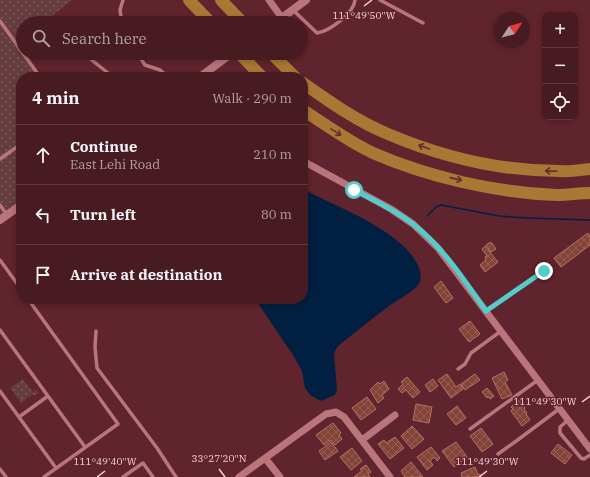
<!DOCTYPE html>
<html lang="en">
<head>
<meta charset="utf-8">
<style>
	:root { --surface:#481b22; --page:#4f242a; --text:#f1f3f6; --muted:#b1a1a5; --line:#603940 }
	body { margin:0; font-family:"IBM Plex Serif",serif; background:var(--page); color:var(--text) }
	.controls { position:absolute; right:12px; top:12px; display:grid; overflow:hidden; border-radius:8px; box-shadow:0 2px 6px #0003 }
	.controls button { width:36px; height:36px; display:grid; place-items:center; padding:0; border:0; border-bottom:1px solid var(--line); background:var(--surface); color:var(--text); font:20px sans-serif }
	.compass { position:absolute; left:494px; top:12px; width:36px; height:36px; border-radius:50%; background:var(--surface); box-shadow:0 2px 6px #0003; rotate:54deg }
	.stop { position:absolute; width:12px; height:12px; margin:-9px; border:3px solid #53cdca; border-radius:50%; background:#fff }
	.stop.end { background:#53cdca; border-color:#fff; box-shadow:0 1px 4px #0008 }
	.list { margin:0; padding:0; list-style:none }
	h2 { display:flex; justify-content:space-between; align-items:center; height:52px; margin:0; padding:0 16px; font-size:17px }
	h2 small { font-size:13px; font-weight:400; color:var(--muted) }
	.list li { display:grid; grid-template-columns:26px 1fr auto; gap:12px; align-items:center; box-sizing:border-box; height:60px; padding:0 16px; border-top:1px solid var(--line) }
	.list b { display:block; font-size:15px; white-space:nowrap }
	.list p { margin:0; font-size:13px; white-space:nowrap; color:var(--muted) }
	.list em { font-size:13px; font-style:normal; color:var(--muted) }
	.icon { flex:none; width:22px; height:22px; fill:none; stroke:currentColor; stroke-width:2; stroke-linecap:round; stroke-linejoin:round }
	.map { position:relative; flex:none; width:590px; height:477px; overflow:hidden }
	.search { position:absolute; background:var(--surface); box-shadow:0 2px 6px #0003; left:16px; top:16px; width:292px; height:44px; display:flex; align-items:center; gap:10px; box-sizing:border-box; padding:0 14px; border-radius:22px; color:var(--muted); font-size:15px }
	.panel { position:absolute; background:var(--surface); box-shadow:0 2px 6px #0003; left:16px; top:72px; width:292px; height:232px; border-radius:16px }
	.map>svg:first-child { display:block }
	.green { fill:url(#green-dots) }
	.water { fill:#012041 }
	.lines { fill:none; stroke-linecap:round; stroke-linejoin:round }
	.stream { stroke:#012041; stroke-width:1.5 }
	.building { fill:url(#building-cross-hatch); stroke:#b47264 }
	.service { stroke:#b9747c; stroke-width:3.5 }
	.minor { stroke:#b9747c; stroke-width:7 }
	.tertiary { stroke:#b9747c; stroke-width:8 }
	.motorway { stroke:#a97834; stroke-width:12 }
	.oneway { stroke:#672c2f }
	.route { stroke:#53cdca; stroke-width:5 }
	.ticks { fill:none; stroke:#f9d2d5; stroke-width:1.5 }
	.ticks-label { font-size:10px; text-anchor:middle; fill:#f9d2d5; stroke:#60242e; stroke-width:3; stroke-linejoin:round; paint-order:stroke }
</style>
</head>
<body>
<div class="map">
<svg width="590" height="477" viewBox="0 0 590 477">
	<defs>
		<pattern id="green-dots" width="8" height="8" patternUnits="userSpaceOnUse"><rect width="8" height="8" fill="#653d41"/><path d="M2 2h.1M6 6h.1" fill="none" stroke="#7c585c" stroke-width="1.8" stroke-linecap="round"/></pattern>
		<pattern id="building-cross-hatch" width="8" height="8" patternUnits="userSpaceOnUse"><rect width="8" height="8" fill="#834336"/><path d="M0 0l8 8M0 8l8-8" fill="none" stroke="#955d52"/></pattern>
	</defs>
	<rect width="100%" height="100%" fill="#60242e"/>
	<!-- green -->
	<path class="green" d="M 0,0 L 72,0 L 43,23 L 23,23 L 23,39 L 16,44 L 40,77 L 21,77 L 21,205 L 0,220 Z
		M 23,379 L 33,392 L 37,390 L 39,393 L 36,395 L 32,395 L 21,403 L 10,388 Z"/>
	<!-- water -->
	<path class="water" d="M 303,189 C 336,207 405,231 419,268 C 421,273 422,280 418,285 C 413,292 396,301 389,306 C 371,319 355,333 338,346 L 334,353 L 337,390 L 335,395 L 321,401 L 310,395 L 305,388 L 302,371 L 293,355 L 255,299 L 303,299 Z"/>
	<g class="lines">
		<!-- stream -->
		<path class="stream" d="M 427,216 L 436,207 L 441,205 L 499,216 L 527,218 L 590,220"/>
	</g>
	<!-- building -->
	<path class="building" d="M 588,233 L 590,236 L 590,245 L 561,267 L 554,258 Z
		M 491,242 L 496,249 L 491,252 L 486,245 Z
		M 485,246 L 498,262 L 485,272 L 480,265 L 486,260 L 485,257 L 487,256 L 482,249 Z
		M 441,281 L 453,298 L 446,303 L 434,287 Z
		M 470,321 L 480,334 L 469,342 L 459,329 Z
		M 504,372 L 508,380 L 505,382 L 512,395 L 502,399 L 492,378 Z
		M 447,374 L 456,387 L 460,384 L 463,389 L 451,398 L 438,380 Z
		M 475,374 L 480,380 L 465,390 L 461,384 Z
		M 407,377 L 420,392 L 413,398 L 406,390 L 402,393 L 398,389 L 403,384 L 401,382 Z
		M 433,379 L 438,386 L 430,392 L 425,385 Z
		M 384,381 L 389,389 L 382,395 L 384,398 L 378,403 L 370,390 L 378,382 L 380,384 Z
		M 487,388 L 494,396 L 490,399 L 488,396 L 487,398 L 482,392 Z
		M 367,397 L 376,409 L 361,420 L 352,408 Z
		M 519,400 L 525,408 L 524,409 L 527,413 L 526,414 L 530,420 L 522,426 L 511,411 L 513,409 L 511,407 Z
		M 416,404 L 432,407 L 429,423 L 413,420 Z
		M 457,406 L 466,418 L 456,425 L 447,414 Z
		M 333,423 L 341,433 L 339,435 L 342,439 L 335,445 L 331,440 L 324,445 L 316,435 Z
		M 412,426 L 424,439 L 412,449 L 401,436 Z
		M 481,428 L 493,444 L 482,452 L 470,436 Z
		M 395,437 L 404,448 L 390,459 L 378,444 L 384,440 L 386,443 Z
		M 331,442 L 338,451 L 325,460 L 319,451 Z
		M 456,442 L 467,457 L 454,467 L 442,451 Z
		M 558,444 L 572,455 L 565,464 L 551,453 Z
		M 431,447 L 440,458 L 437,461 L 434,457 L 430,461 L 433,465 L 427,470 L 417,457 Z
		M 352,448 L 362,461 L 351,470 L 340,457 Z
		M 411,462 L 423,477 L 405,477 L 401,471 Z
		M 366,465 L 371,472 L 368,474 L 370,477 L 354,477 L 362,471 L 360,469 Z
		M 475,467 L 478,475 L 480,474 L 481,477 L 462,477 L 461,473 Z"/>
	<g class="lines">
		<!-- service -->
		<path class="service" d="M 380,0 L 423,23
			M 293,10 L 317,33 C 330,31 354,13 355,0
			M 0,21 L 40,77
			M 122,23 L 120,10 L 123,0
			M 83,53 L 113,77
			M 137,53 L 145,65 L 160,70 L 168,77
			M 0,159 L 21,144
			M 0,205 L 7,215
			M 0,260 L 21,289
			M 28,299 L 118,424 L 44,477
			M 486,311 L 543,271
			M 0,330 L 85,447
			M 96,331 L 95,347 L 97,368 L 157,448 L 176,477
			M 458,369 L 465,364 L 471,353 L 501,331
			M 0,391 L 56,468
			M 19,417 L 48,396
			M 568,420 L 560,427 L 560,433 L 581,458 L 584,459 L 590,455
			M 470,429 L 538,380
			M 498,454 L 519,439 L 559,409
			M 0,469 L 6,477
			M 123,477 L 143,463 L 153,477"/>
		<!-- minor -->
		<path class="minor" d="M 269,0 L 282,18
			M 303,161 L 391,209 L 413,224 L 438,248 L 590,449
			M 362,440 L 395,415
			M 265,458 L 280,477
			M 239,477 L 326,414 L 336,412 L 344,417 L 390,477"/>
		<!-- tertiary -->
		<path class="tertiary" d="M 275,23 L 306,0
			M 200,77 L 232,53
			M 0,220 L 21,205"/>
		<!-- motorway -->
		<path class="motorway" d="M 189,0 L 211,23
			M 221,0 L 243,23
			M 239,53 L 262,77
			M 271,53 L 295,77
			M 303,83 C 330,102 358,122 388,134 C 442,157 502,171 560,171 C 570,172 580,170 590,169
			M 303,110 C 326,125 349,142 373,153 C 428,177 497,193 557,195 C 568,195 579,193 590,193"/>
	</g>
	<!-- one-way arrows -->
	<defs><path id="oneway-shaft" d="M-6 0H5M1.5-3L5.5 0L1.5 3" fill="none" stroke-width="1.6" stroke-linecap="round" stroke-linejoin="round"/></defs>
	<g class="oneway">
		<use href="#oneway-shaft" transform="translate(336 132) rotate(31)"/>
		<use href="#oneway-shaft" transform="translate(424 147) rotate(-161)"/>
		<use href="#oneway-shaft" transform="translate(551 171) rotate(-178)"/>
		<use href="#oneway-shaft" transform="translate(456 179) rotate(13)"/>
	</g>
	<g class="lines">
		<!-- route -->
		<path class="route" d="M 354,190 C 374,200 395,210 413,224 C 443,247 464,280 486,311 L 544,271"/>
	</g>
	<!-- ticks -->
	<path class="ticks" d="M 364,6 L 372,0M 582,402 L 590,396M 219,469 L 225,477M 97,477 L 105,471M 479,477 L 487,471"/>
	<g class="ticks-label">
		<text x="364" y="19">111°49'50"W</text>
		<text x="545" y="405">111°49'30"W</text>
		<text x="219" y="462">33°27'20"N</text>
		<text x="105" y="465">111°49'40"W</text>
		<text x="487" y="465">111°49'30"W</text>
	</g>
</svg>
<div class="controls">
<button>+</button>
<button>−</button>
<button><svg class="icon" aria-label="locate" viewBox="0 0 24 24"><circle cx="12" cy="12" r="6"/><path d="M12 2v4M12 18v4M2 12h4M18 12h4"/></svg></button>
</div>
<svg class="compass" viewBox="-18 -18 36 36"><path d="M0-13l5 13h-10z" fill="#e53935"/><path d="M0 13l5-13h-10z" fill="#b1a1a5"/></svg>
<div class="stop" style="left:354px;top:190px"></div>
<div class="stop end" style="left:544px;top:271px"></div>
<div class="search"><svg class="icon" aria-label="search" viewBox="0 0 24 24"><circle cx="10" cy="10" r="6"/><path d="M15 15l6 6"/></svg>Search here</div>
<section class="panel">
<h2>4 min<small>Walk · 290 m</small></h2>
<ul class="list">
<li><svg class="icon" aria-label="ahead" viewBox="0 0 24 24"><path d="M12 20V5M6 11l6-6 6 6"/></svg><div><b>Continue</b><p>East Lehi Road</p></div><em>210 m</em></li>
<li><svg class="icon" aria-label="left" viewBox="0 0 24 24"><path d="M17 20v-9H6M10 6l-5 5 5 5"/></svg><div><b>Turn left</b></div><em>80 m</em></li>
<li><svg class="icon" aria-label="arrive" viewBox="0 0 24 24"><path d="M6 21V4h12l-3 4 3 4H6"/></svg><div><b>Arrive at destination</b></div></li>
</ul>
</section>
</div>
</body>
</html>
